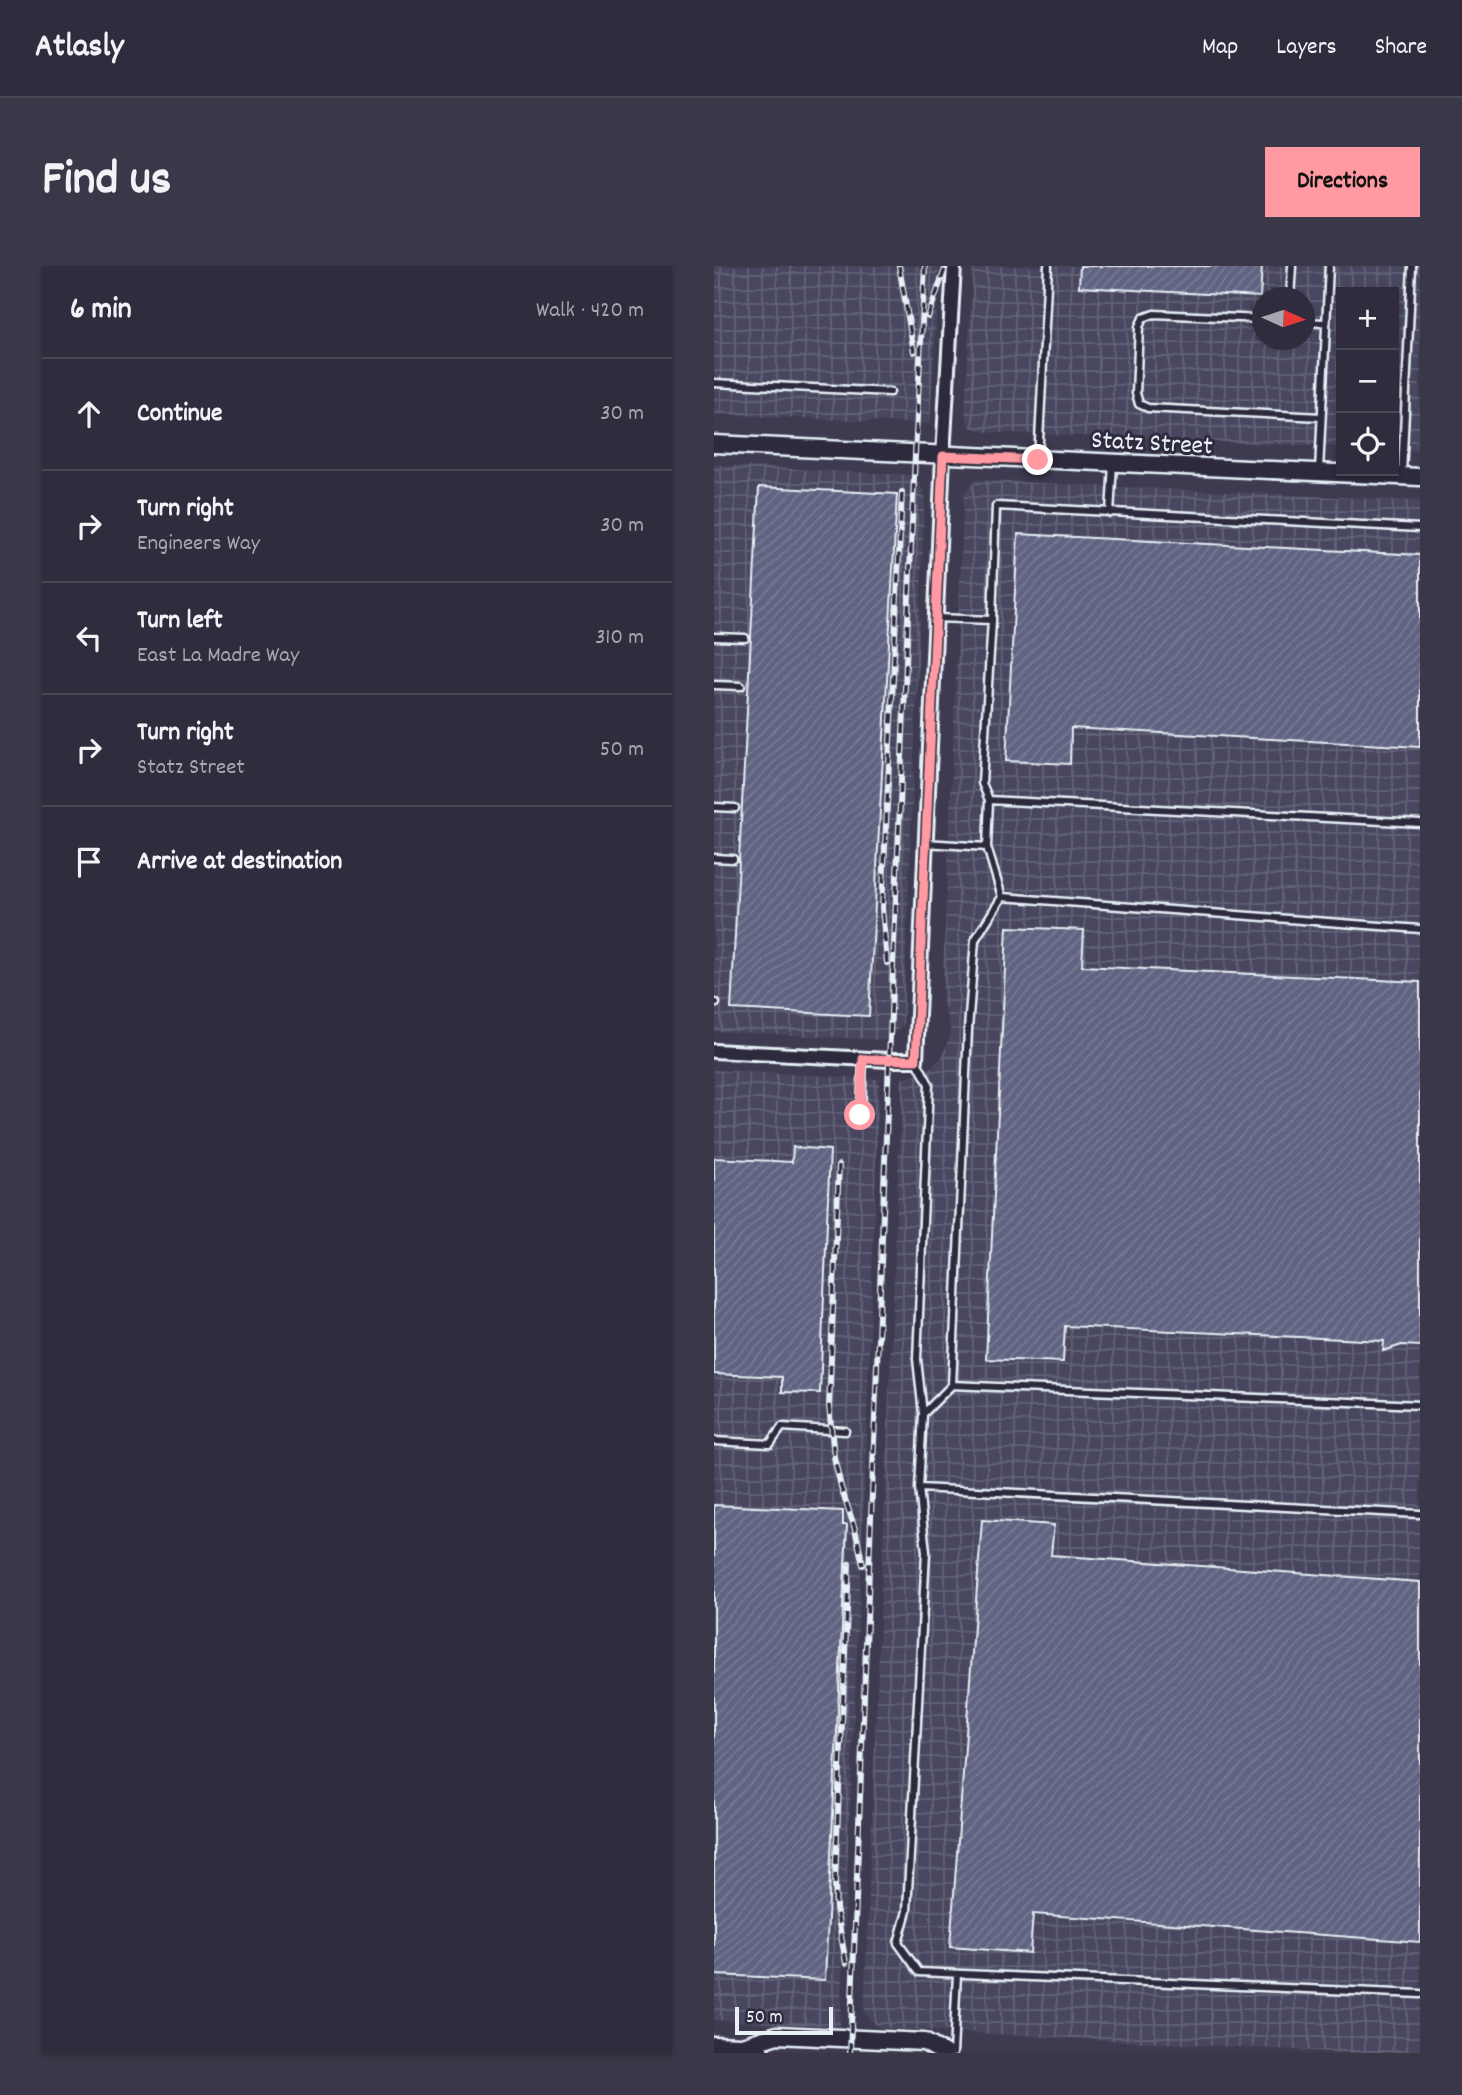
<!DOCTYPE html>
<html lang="en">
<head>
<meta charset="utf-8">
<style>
	:root { --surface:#2e2c3d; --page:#3a3848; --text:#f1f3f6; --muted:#a7a7b0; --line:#494857; --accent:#ff9aa2 }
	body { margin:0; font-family:Dekko,sans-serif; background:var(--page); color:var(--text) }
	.controls { position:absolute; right:21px; top:21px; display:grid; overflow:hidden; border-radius:0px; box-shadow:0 2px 5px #0004 }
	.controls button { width:63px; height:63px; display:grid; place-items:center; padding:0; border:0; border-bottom:2px solid var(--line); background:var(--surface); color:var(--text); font:35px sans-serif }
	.compass { position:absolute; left:538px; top:21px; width:63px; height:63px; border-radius:50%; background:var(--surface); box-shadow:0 2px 5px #0004; rotate:93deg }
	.scale { position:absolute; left:21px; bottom:18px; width:98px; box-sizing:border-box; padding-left:7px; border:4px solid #e8f1f8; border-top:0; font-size:19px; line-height:24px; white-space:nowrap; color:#e8f1f8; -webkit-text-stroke:5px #2f2a3d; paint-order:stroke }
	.stop { position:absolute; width:21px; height:21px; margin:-16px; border:5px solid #ff9aa2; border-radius:50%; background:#fff }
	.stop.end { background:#ff9aa2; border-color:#fff; box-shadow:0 2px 7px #0008 }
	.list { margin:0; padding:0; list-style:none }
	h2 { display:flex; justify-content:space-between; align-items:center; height:91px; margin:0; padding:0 28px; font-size:30px }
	h2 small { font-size:23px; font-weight:400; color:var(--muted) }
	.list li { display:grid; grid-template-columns:46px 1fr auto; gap:21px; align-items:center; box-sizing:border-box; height:112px; padding:0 28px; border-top:2px solid var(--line) }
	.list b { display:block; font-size:26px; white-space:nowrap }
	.list p { margin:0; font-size:23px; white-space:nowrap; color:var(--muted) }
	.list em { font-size:23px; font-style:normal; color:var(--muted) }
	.icon { flex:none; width:38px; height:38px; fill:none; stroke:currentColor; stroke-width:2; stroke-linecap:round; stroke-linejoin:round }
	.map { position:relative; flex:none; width:706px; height:1787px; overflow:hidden; border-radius:0px }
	header { display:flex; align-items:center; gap:42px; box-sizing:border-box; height:98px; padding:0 35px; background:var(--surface); border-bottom:2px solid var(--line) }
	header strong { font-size:33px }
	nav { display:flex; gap:38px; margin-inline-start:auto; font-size:24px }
	.intro { display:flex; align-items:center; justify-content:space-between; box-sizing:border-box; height:168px; padding:0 42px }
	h1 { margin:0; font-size:49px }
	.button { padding:18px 32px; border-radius:0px; background:var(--accent); color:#111; font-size:24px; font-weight:700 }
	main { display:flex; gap:42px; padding:0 42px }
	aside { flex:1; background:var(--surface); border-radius:0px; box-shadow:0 2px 5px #0004 }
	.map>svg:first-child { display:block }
	.industrial { fill:url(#industrial-grid); fill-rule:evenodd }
	.building { fill:url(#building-hatch); stroke:#e8f1f8; stroke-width:2 }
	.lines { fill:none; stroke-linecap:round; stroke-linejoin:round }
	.service-casing { stroke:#e8f1f8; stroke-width:11 }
	.minor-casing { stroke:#e8f1f8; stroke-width:18 }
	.tertiary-casing { stroke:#e8f1f8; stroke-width:21 }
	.service { stroke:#2f2a3d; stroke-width:6 }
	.minor { stroke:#2f2a3d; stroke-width:12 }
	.tertiary { stroke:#2f2a3d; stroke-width:16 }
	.rail-casing { stroke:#e8f1f8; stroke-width:6 }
	.rail { stroke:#2f2a3d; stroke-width:3.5; stroke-dasharray:10; stroke-linecap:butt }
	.route { stroke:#ff9aa2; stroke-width:9 }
	.labels { text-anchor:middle; stroke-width:6; stroke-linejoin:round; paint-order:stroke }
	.street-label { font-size:26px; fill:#e8f1f8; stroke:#2f2a3d }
</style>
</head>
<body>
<header>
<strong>Atlasly</strong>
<nav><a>Map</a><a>Layers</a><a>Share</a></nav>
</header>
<div class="intro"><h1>Find us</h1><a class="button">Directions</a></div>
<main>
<aside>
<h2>6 min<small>Walk · 420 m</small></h2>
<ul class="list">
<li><svg class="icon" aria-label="ahead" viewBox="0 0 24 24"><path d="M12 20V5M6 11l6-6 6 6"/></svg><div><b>Continue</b></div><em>30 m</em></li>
<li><svg class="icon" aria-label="right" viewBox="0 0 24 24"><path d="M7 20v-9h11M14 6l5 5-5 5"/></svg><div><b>Turn right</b><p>Engineers Way</p></div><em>30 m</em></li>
<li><svg class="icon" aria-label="left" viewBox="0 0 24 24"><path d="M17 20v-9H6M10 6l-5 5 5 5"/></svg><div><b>Turn left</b><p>East La Madre Way</p></div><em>310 m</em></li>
<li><svg class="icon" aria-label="right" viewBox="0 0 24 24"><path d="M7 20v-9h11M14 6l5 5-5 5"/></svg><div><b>Turn right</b><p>Statz Street</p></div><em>50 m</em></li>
<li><svg class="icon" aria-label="arrive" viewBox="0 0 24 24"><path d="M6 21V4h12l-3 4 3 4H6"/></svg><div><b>Arrive at destination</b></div></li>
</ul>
</aside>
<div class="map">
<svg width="706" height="1787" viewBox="0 0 706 1787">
	<defs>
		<pattern id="industrial-grid" width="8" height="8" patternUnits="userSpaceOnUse" patternTransform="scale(1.75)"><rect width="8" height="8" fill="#48475f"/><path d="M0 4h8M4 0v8" fill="none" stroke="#626277"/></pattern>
		<pattern id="building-hatch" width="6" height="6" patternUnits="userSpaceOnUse" patternTransform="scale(1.75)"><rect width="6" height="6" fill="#606481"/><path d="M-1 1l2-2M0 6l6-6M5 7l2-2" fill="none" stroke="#777b94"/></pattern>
	</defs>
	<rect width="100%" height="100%" fill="#3e3b51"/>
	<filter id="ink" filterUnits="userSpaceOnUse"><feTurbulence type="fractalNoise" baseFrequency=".0143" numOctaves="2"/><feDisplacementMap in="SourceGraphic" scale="14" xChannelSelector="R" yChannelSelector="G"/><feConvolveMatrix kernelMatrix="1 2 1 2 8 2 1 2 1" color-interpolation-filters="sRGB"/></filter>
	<g filter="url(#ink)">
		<!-- industrial -->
		<path class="industrial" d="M 0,0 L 225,0 L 216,158 L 0,148 Z
			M 259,0 L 706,0 L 706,185 L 680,183 L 680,26 L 627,26 L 627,181 L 272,166 L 256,161 L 251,146 ZM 548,32 L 590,32 L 590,74 L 548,74 Z
			M 0,199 L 197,209 L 211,226 L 189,759 L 172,774 L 0,765 Z
			M 262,214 L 706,235 L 706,1787 L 636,1787 L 165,1762 L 150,1747 L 188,813 L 213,805 L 228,791 L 237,767 L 228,731 L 250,227 Z
			M 0,804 L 165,813 L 151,1208 L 126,1761 L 0,1754 Z"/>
		<!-- building -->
		<path class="building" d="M 366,0 L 548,0 L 546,31 L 365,21 Z
			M 45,221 L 183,228 L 155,750 L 17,743 Z
			M 304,268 L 706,289 L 706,481 L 357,462 L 356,498 L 292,495 Z
			M 293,661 L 370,664 L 368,700 L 706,716 L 706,1080 L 688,1079 L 669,1085 L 670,1075 L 351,1060 L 349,1096 L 272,1093 Z
			M 79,881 L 116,884 L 106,1127 L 68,1126 L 68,1111 L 0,1108 L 0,892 L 78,896 Z
			M 0,1239 L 129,1245 L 129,1259 L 133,1259 L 111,1714 L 0,1709 Z
			M 268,1254 L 340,1259 L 337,1289 L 706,1316 L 706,1676 L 319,1648 L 316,1687 L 236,1681 Z"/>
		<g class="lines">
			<!-- service casing -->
			<g class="service-casing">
				<path id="service" d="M 576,32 L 578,0
					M 548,53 L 440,48 L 429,52 L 425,61 L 422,127 L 425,138 L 434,142 L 607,151
					M 590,56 L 612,57
					M 0,117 L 176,126
					M 324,194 L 334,0
					M 605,205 L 615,0
					M 688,208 L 698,0
					M 396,247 L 399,198
					M 221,352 L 278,354
					M 0,371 L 31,372
					M 0,419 L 27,420
					M 275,534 L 706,557
					M 0,541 L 21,542
					M 211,577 L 273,581
					M 0,592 L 19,593
					M 288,631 L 706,663
					M 0,737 L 2,737
					M 202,794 L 215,818 L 203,1093 L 209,1148 L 205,1222 L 212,1286 L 193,1645 L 184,1677 L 205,1706 L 706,1728
					M 147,849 L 149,793
					M 238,1119 L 706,1139
					M 209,1148 L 238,1119 L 254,763 L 261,674 L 288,631 L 273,581 L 275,534 L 268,517 L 278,354 L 282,240 L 706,262
					M 0,1175 L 56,1178 L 68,1161 L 131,1165
					M 205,1222 L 706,1248
					M 239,1787 L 243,1708"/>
			</g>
			<!-- minor casing -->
			<g class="minor-casing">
				<path id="minor" d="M 0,785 L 175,794 L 202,794 L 229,190 L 240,0"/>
			</g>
			<!-- tertiary casing -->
			<g class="tertiary-casing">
				<path id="tertiary" d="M 0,178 L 706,211
					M 0,1779 L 28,1780 L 47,1787
					M 28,1780 L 63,1769 L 210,1776 L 230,1787"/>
			</g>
			<!-- service -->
			<use href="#service" class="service"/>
			<!-- minor -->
			<use href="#minor" class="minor"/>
			<!-- tertiary -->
			<use href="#tertiary" class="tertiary"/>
			<!-- rail casing -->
			<g class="rail-casing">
				<path id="rail" d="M 185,0 L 200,86
					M 214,51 L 232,0
					M 173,697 L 168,642 L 188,226
					M 125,899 L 115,1140 L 120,1191 L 127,1221 L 141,1263 L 149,1299
					M 132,1697 L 122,1642 L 121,1615 L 135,1298
					M 136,1787 L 175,794 L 201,188 L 211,0"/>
			</g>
			<!-- rail -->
			<use href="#rail" class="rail"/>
		</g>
	</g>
	<g class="lines" filter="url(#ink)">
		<!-- route -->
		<path class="route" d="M 146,849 L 149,793 L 202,794 L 229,190 L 324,194"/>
	</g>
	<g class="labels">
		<!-- street labels -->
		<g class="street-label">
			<text transform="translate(438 175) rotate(3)" y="9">Statz Street</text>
		</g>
	</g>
</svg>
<div class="controls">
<button>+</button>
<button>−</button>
<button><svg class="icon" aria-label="locate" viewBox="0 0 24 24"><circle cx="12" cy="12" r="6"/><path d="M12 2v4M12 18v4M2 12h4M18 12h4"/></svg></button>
</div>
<svg class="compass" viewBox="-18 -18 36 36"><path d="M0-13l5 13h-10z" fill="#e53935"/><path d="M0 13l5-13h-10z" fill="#a7a7b0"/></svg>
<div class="scale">50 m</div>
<div class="stop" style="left:146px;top:849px"></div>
<div class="stop end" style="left:324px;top:194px"></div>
</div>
</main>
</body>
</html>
